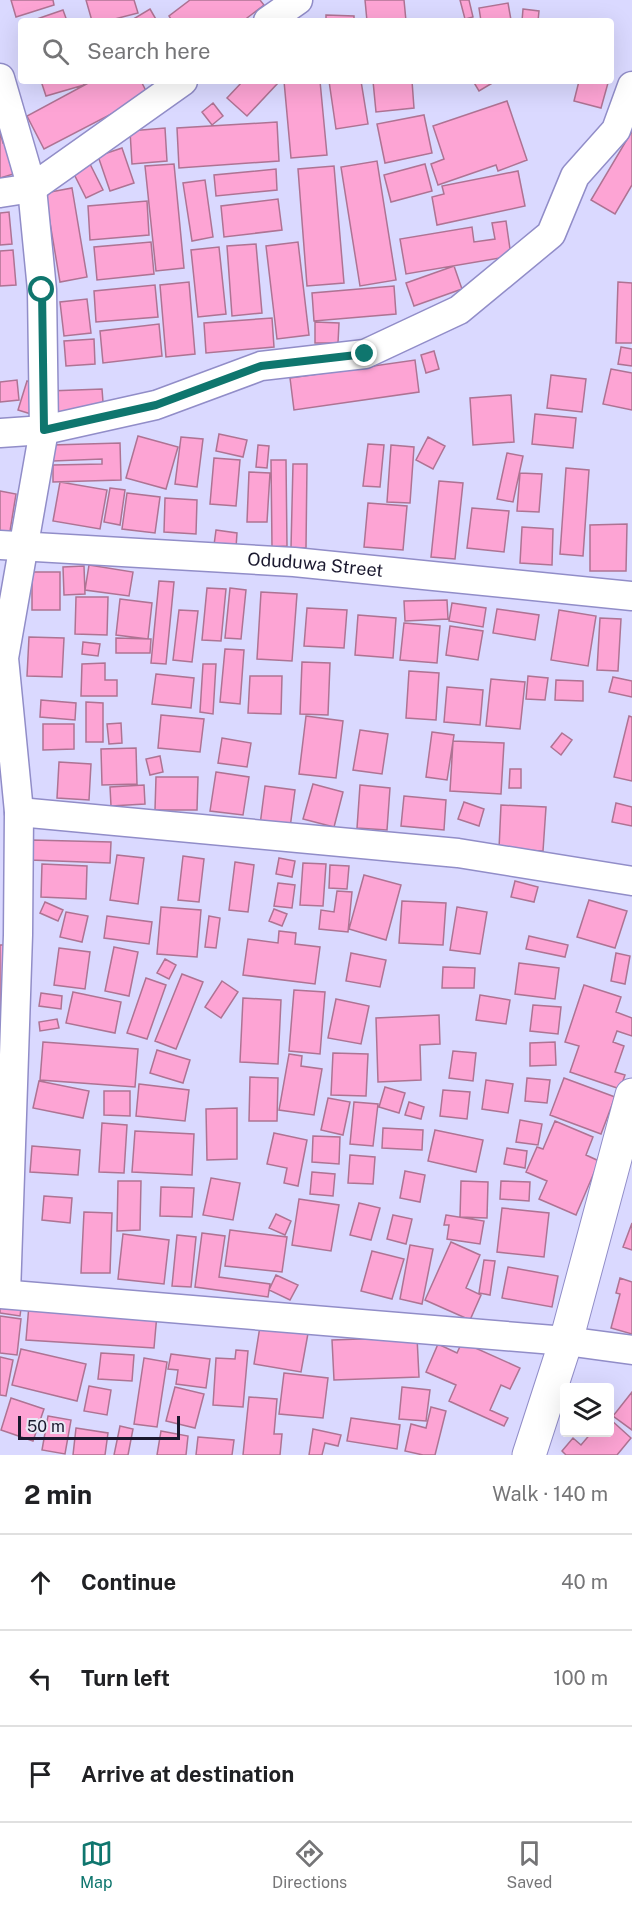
<!DOCTYPE html>
<html lang="en">
<head>
<meta charset="utf-8">
<style>
	:root { --surface:#fff; --page:#f2f2f2; --text:#202124; --muted:#757577; --line:#e0e0e0; --accent:#0f766e }
	body { margin:0; font-family:"Public Sans",sans-serif; background:var(--page); color:var(--text) }
	.controls { position:absolute; right:18px; bottom:18px; display:grid; overflow:hidden; border-radius:6px; box-shadow:0 6px 24px #0002 }
	.controls button { width:54px; height:54px; display:grid; place-items:center; padding:0; border:0; border-bottom:2px solid var(--line); background:var(--surface); color:var(--text); font:30px sans-serif }
	.scale { position:absolute; left:18px; bottom:15px; width:162px; box-sizing:border-box; padding-left:6px; border:3px solid #1a182e; border-top:0; font-size:16px; line-height:21px; white-space:nowrap; color:#1a182e; -webkit-text-stroke:4px #e9e9f6; paint-order:stroke }
	.stop { position:absolute; width:18px; height:18px; margin:-14px; border:4px solid #0f766e; border-radius:50%; background:#fff }
	.stop.end { background:#0f766e; border-color:#fff; box-shadow:0 2px 6px #0008 }
	.list { margin:0; padding:0; list-style:none }
	h2 { display:flex; justify-content:space-between; align-items:center; height:78px; margin:0; padding:0 24px; font-size:26px }
	h2 small { font-size:20px; font-weight:400; color:var(--muted) }
	.list li { display:grid; grid-template-columns:39px 1fr auto; gap:18px; align-items:center; box-sizing:border-box; height:96px; padding:0 24px; border-top:2px solid var(--line) }
	.list b { display:block; font-size:22px; white-space:nowrap }
	.list em { font-size:20px; font-style:normal; color:var(--muted) }
	.icon { flex:none; width:33px; height:33px; fill:none; stroke:currentColor; stroke-width:2; stroke-linecap:round; stroke-linejoin:round }
	.map { position:relative; flex:none; width:632px; height:1455px; overflow:hidden }
	.search { position:absolute; background:var(--surface); box-shadow:0 6px 24px #0002; left:18px; right:18px; top:18px; height:66px; display:flex; align-items:center; gap:15px; box-sizing:border-box; padding:0 21px; border-radius:6px; color:var(--muted); font-size:22px }
	.sheet { height:366px; background:var(--surface) }
	nav { display:flex; justify-content:space-around; align-items:center; box-sizing:border-box; height:84px; border-top:2px solid var(--line); background:var(--surface); font-size:16px; color:var(--muted) }
	nav a { display:grid; justify-items:center; gap:3px }
	nav .on { color:var(--accent) }
	.map>svg:first-child { display:block }
	.building { fill:#fda4d4; stroke:#ae7393; stroke-width:1.5 }
	.lines { fill:none; stroke-linecap:round; stroke-linejoin:round }
	.minor-casing { stroke:#918dc8; stroke-width:31 }
	.major-casing { stroke:#918dc8; stroke-width:35 }
	.minor { stroke:#fff; stroke-width:28 }
	.major { stroke:#fff; stroke-width:33 }
	.route { stroke:#0f766e; stroke-width:8 }
	.labels { text-anchor:middle; stroke-width:4.5; stroke-linejoin:round; paint-order:stroke }
	.street-label { font-size:18px; fill:#1a182e; stroke:#e9e9f6 }
</style>
</head>
<body>
<div class="map">
<svg width="632" height="1455" viewBox="0 0 632 1455">
	<rect width="100%" height="100%" fill="#dad9ff"/>
	<!-- building -->
	<path class="building" d="M 11,0 L 53,0 L 54,5 L 16,17 Z
		M 86,0 L 134,0 L 138,13 L 107,21 L 92,21 Z
		M 190,0 L 260,0 L 264,5 L 243,21 L 172,21 L 169,16 Z
		M 365,0 L 404,0 L 406,21 L 367,21 Z
		M 460,0 L 469,0 L 473,17 L 465,19 Z
		M 508,3 L 511,20 L 481,21 L 479,8 Z
		M 150,9 L 157,21 L 130,21 Z
		M 523,9 L 539,11 L 538,21 L 522,21 Z
		M 63,10 L 67,21 L 31,21 Z
		M 326,15 L 354,16 L 354,21 L 326,21 Z
		M 41,81 L 83,81 L 84,85 L 46,96 Z
		M 92,81 L 141,81 L 148,95 L 44,149 L 27,116 Z
		M 243,81 L 273,81 L 277,84 L 247,116 L 227,98 Z
		M 284,81 L 320,81 L 327,155 L 291,158 Z
		M 329,81 L 361,81 L 368,124 L 336,129 Z
		M 373,81 L 412,81 L 414,108 L 376,112 Z
		M 473,81 L 493,81 L 494,82 L 479,91 Z
		M 579,81 L 608,83 L 601,108 L 574,101 Z
		M 507,101 L 527,160 L 498,171 L 496,165 L 438,185 L 431,164 L 444,159 L 433,126 Z
		M 213,103 L 223,116 L 212,125 L 202,112 Z
		M 424,115 L 432,153 L 385,163 L 377,124 Z
		M 277,122 L 279,161 L 179,168 L 177,128 Z
		M 165,128 L 167,161 L 132,164 L 130,131 Z
		M 632,131 L 632,185 L 615,214 L 591,200 Z
		M 0,132 L 3,143 L 10,140 L 20,172 L 0,178 Z
		M 122,148 L 134,183 L 110,191 L 98,156 Z
		M 377,161 L 396,280 L 360,286 L 341,167 Z
		M 90,164 L 103,190 L 86,198 L 73,172 Z
		M 174,164 L 184,268 L 156,271 L 145,166 Z
		M 425,164 L 432,191 L 391,202 L 384,175 Z
		M 334,166 L 344,283 L 307,286 L 298,169 Z
		M 276,169 L 277,190 L 216,196 L 214,175 Z
		M 518,171 L 525,206 L 437,225 L 432,197 L 444,194 L 442,186 Z
		M 205,180 L 213,237 L 192,241 L 183,183 Z
		M 72,188 L 87,277 L 60,282 L 45,193 Z
		M 278,199 L 282,230 L 224,237 L 221,206 Z
		M 147,201 L 149,235 L 90,240 L 88,206 Z
		M 9,212 L 12,244 L 0,245 L 0,213 Z
		M 506,221 L 511,256 L 406,274 L 400,239 L 472,227 L 474,242 L 495,239 L 492,223 Z
		M 151,242 L 154,274 L 97,280 L 94,247 Z
		M 298,242 L 309,335 L 277,339 L 266,246 Z
		M 256,244 L 262,313 L 232,316 L 227,246 Z
		M 219,247 L 226,314 L 198,317 L 191,250 Z
		M 13,250 L 16,285 L 0,286 L 0,251 Z
		M 454,266 L 462,289 L 414,306 L 406,283 Z
		M 189,282 L 195,354 L 166,357 L 160,285 Z
		M 618,282 L 632,283 L 632,343 L 616,343 Z
		M 155,285 L 158,317 L 96,322 L 94,291 Z
		M 394,286 L 396,314 L 314,321 L 312,293 Z
		M 87,299 L 91,333 L 64,336 L 60,302 Z
		M 272,318 L 274,347 L 206,353 L 204,323 Z
		M 315,322 L 339,323 L 338,343 L 315,343 Z
		M 159,324 L 162,356 L 103,363 L 100,331 Z
		M 94,339 L 95,364 L 66,366 L 64,341 Z
		M 621,347 L 632,349 L 632,366 L 618,364 Z
		M 434,351 L 439,369 L 426,373 L 421,355 Z
		M 415,360 L 419,392 L 294,410 L 290,378 Z
		M 611,369 L 632,373 L 632,410 L 603,404 Z
		M 551,375 L 586,379 L 582,412 L 547,408 Z
		M 17,380 L 19,400 L 0,402 L 0,382 Z
		M 27,381 L 40,385 L 31,414 L 18,410 Z
		M 102,389 L 104,415 L 50,417 L 49,391 Z
		M 511,395 L 514,442 L 473,445 L 470,398 Z
		M 535,414 L 576,418 L 573,448 L 532,444 Z
		M 219,434 L 247,440 L 243,457 L 216,451 Z
		M 138,436 L 178,447 L 166,489 L 126,478 Z
		M 181,437 L 203,439 L 197,487 L 175,484 Z
		M 428,437 L 445,446 L 433,469 L 416,460 Z
		M 120,443 L 121,480 L 53,482 L 53,465 L 102,464 L 102,459 L 53,461 L 52,445 Z
		M 368,444 L 384,445 L 380,487 L 363,486 Z
		M 258,445 L 269,446 L 267,468 L 256,467 Z
		M 391,445 L 414,447 L 410,503 L 387,502 Z
		M 507,453 L 523,456 L 513,502 L 497,499 Z
		M 214,458 L 240,460 L 236,506 L 210,504 Z
		M 271,460 L 286,460 L 287,546 L 272,547 Z
		M 293,464 L 307,464 L 306,548 L 291,548 Z
		M 566,468 L 589,470 L 583,556 L 560,554 Z
		M 249,472 L 270,473 L 267,522 L 247,522 Z
		M 520,473 L 542,474 L 539,512 L 517,511 Z
		M 439,481 L 463,483 L 455,559 L 431,557 Z
		M 60,482 L 107,490 L 100,529 L 53,521 Z
		M 110,488 L 125,490 L 120,525 L 104,522 Z
		M 0,491 L 16,494 L 9,537 L 0,535 Z
		M 127,493 L 160,497 L 155,533 L 122,529 Z
		M 165,498 L 197,500 L 196,534 L 164,532 Z
		M 368,503 L 407,506 L 403,550 L 364,547 Z
		M 472,508 L 509,511 L 504,552 L 467,548 Z
		M 627,524 L 626,571 L 590,571 L 590,525 Z
		M 522,527 L 553,529 L 552,565 L 520,563 Z
		M 216,530 L 237,533 L 236,548 L 214,545 Z
		M 89,565 L 133,572 L 129,596 L 85,590 Z
		M 84,566 L 85,594 L 64,595 L 63,567 Z
		M 32,572 L 60,572 L 60,610 L 32,610 Z
		M 159,581 L 174,582 L 166,664 L 151,663 Z
		M 207,588 L 226,589 L 221,641 L 202,640 Z
		M 230,588 L 246,590 L 241,639 L 225,638 Z
		M 261,592 L 297,594 L 292,661 L 257,659 Z
		M 76,597 L 108,597 L 107,635 L 75,634 Z
		M 120,599 L 152,603 L 148,639 L 116,635 Z
		M 447,600 L 448,619 L 405,621 L 404,601 Z
		M 452,603 L 486,608 L 483,627 L 449,621 Z
		M 307,608 L 347,610 L 344,648 L 304,646 Z
		M 497,609 L 539,615 L 535,640 L 493,633 Z
		M 179,610 L 198,611 L 192,662 L 173,660 Z
		M 559,610 L 596,616 L 588,666 L 551,660 Z
		M 358,615 L 396,618 L 393,658 L 355,655 Z
		M 600,618 L 621,619 L 618,671 L 597,670 Z
		M 404,623 L 440,626 L 437,663 L 400,660 Z
		M 450,626 L 483,631 L 478,660 L 446,655 Z
		M 29,637 L 64,638 L 62,677 L 27,676 Z
		M 116,638 L 151,639 L 150,653 L 116,653 Z
		M 83,642 L 100,644 L 98,656 L 82,654 Z
		M 225,649 L 244,650 L 240,704 L 220,702 Z
		M 302,662 L 330,663 L 328,715 L 300,714 Z
		M 105,663 L 105,680 L 117,680 L 117,696 L 81,696 L 82,664 Z
		M 203,664 L 216,664 L 213,714 L 200,712 Z
		M 409,671 L 439,673 L 436,720 L 406,718 Z
		M 156,674 L 194,678 L 191,708 L 152,704 Z
		M 250,676 L 282,676 L 281,714 L 248,713 Z
		M 528,676 L 548,678 L 545,700 L 526,699 Z
		M 613,677 L 632,681 L 632,697 L 609,692 Z
		M 491,679 L 525,682 L 520,729 L 486,726 Z
		M 556,680 L 583,681 L 583,701 L 555,700 Z
		M 447,687 L 483,690 L 480,725 L 444,722 Z
		M 41,700 L 76,703 L 75,720 L 40,717 Z
		M 86,702 L 103,703 L 103,742 L 86,742 Z
		M 161,715 L 204,719 L 200,752 L 158,748 Z
		M 306,716 L 343,721 L 336,778 L 299,774 Z
		M 629,716 L 632,717 L 632,781 L 614,777 Z
		M 121,723 L 122,743 L 109,744 L 107,724 Z
		M 43,724 L 74,724 L 74,749 L 43,750 Z
		M 360,730 L 388,734 L 382,774 L 353,770 Z
		M 432,732 L 454,735 L 447,780 L 426,777 Z
		M 562,733 L 572,740 L 561,755 L 551,747 Z
		M 222,738 L 251,743 L 247,767 L 218,763 Z
		M 453,741 L 504,743 L 501,794 L 450,791 Z
		M 136,748 L 137,784 L 102,785 L 101,749 Z
		M 160,756 L 163,772 L 150,775 L 146,759 Z
		M 59,762 L 91,764 L 89,800 L 57,798 Z
		M 510,769 L 521,769 L 521,788 L 509,788 Z
		M 216,772 L 249,777 L 243,815 L 210,811 Z
		M 156,777 L 198,777 L 197,810 L 155,810 Z
		M 313,784 L 343,792 L 334,827 L 303,819 Z
		M 144,785 L 145,804 L 111,806 L 110,787 Z
		M 360,785 L 390,788 L 387,830 L 357,828 Z
		M 265,786 L 295,790 L 290,828 L 260,825 Z
		M 404,796 L 446,800 L 444,830 L 401,826 Z
		M 464,802 L 484,809 L 479,826 L 458,819 Z
		M 616,803 L 632,807 L 632,826 L 612,822 Z
		M 501,805 L 546,807 L 543,851 L 499,849 Z
		M 31,840 L 111,842 L 110,863 L 30,860 Z
		M 117,855 L 144,858 L 138,904 L 110,900 Z
		M 183,856 L 204,859 L 199,902 L 178,900 Z
		M 279,858 L 295,861 L 292,877 L 276,874 Z
		M 235,862 L 254,865 L 248,912 L 229,910 Z
		M 303,863 L 326,864 L 323,906 L 300,905 Z
		M 42,864 L 87,866 L 86,899 L 41,897 Z
		M 330,865 L 349,866 L 347,889 L 329,888 Z
		M 364,875 L 401,885 L 386,940 L 349,929 Z
		M 515,881 L 538,887 L 534,902 L 511,897 Z
		M 278,883 L 295,885 L 292,908 L 274,906 Z
		M 337,891 L 352,892 L 348,932 L 319,929 L 321,910 L 334,912 Z
		M 589,900 L 627,911 L 615,948 L 577,937 Z
		M 402,901 L 446,903 L 443,945 L 399,943 Z
		M 45,902 L 63,910 L 58,921 L 40,913 Z
		M 161,907 L 201,910 L 197,957 L 157,954 Z
		M 457,907 L 487,912 L 480,954 L 450,950 Z
		M 274,909 L 287,914 L 282,926 L 269,921 Z
		M 66,912 L 88,916 L 82,942 L 60,937 Z
		M 107,916 L 152,922 L 149,944 L 104,938 Z
		M 209,916 L 220,918 L 216,948 L 205,947 Z
		M 279,931 L 296,933 L 295,944 L 320,947 L 315,984 L 243,975 L 248,939 L 278,943 Z
		M 529,936 L 568,945 L 565,957 L 526,949 Z
		M 0,945 L 5,945 L 3,1033 L 0,1033 Z
		M 114,947 L 138,952 L 129,996 L 105,991 Z
		M 59,948 L 90,952 L 85,989 L 54,985 Z
		M 351,953 L 386,960 L 380,987 L 346,981 Z
		M 616,953 L 630,956 L 625,984 L 611,981 Z
		M 165,959 L 176,965 L 169,979 L 157,973 Z
		M 519,963 L 559,968 L 555,999 L 515,994 Z
		M 443,967 L 475,968 L 474,988 L 442,988 Z
		M 182,974 L 203,982 L 176,1049 L 155,1041 Z
		M 146,978 L 166,985 L 147,1039 L 127,1033 Z
		M 222,981 L 238,992 L 221,1018 L 205,1007 Z
		M 584,985 L 621,997 L 616,1012 L 632,1018 L 632,1036 L 617,1031 L 613,1042 L 624,1046 L 615,1072 L 625,1075 L 620,1089 L 570,1072 L 579,1046 L 565,1042 Z
		M 294,990 L 325,992 L 320,1054 L 289,1051 Z
		M 73,992 L 121,1002 L 115,1033 L 66,1023 Z
		M 41,993 L 62,996 L 61,1009 L 39,1006 Z
		M 480,995 L 510,1000 L 506,1024 L 476,1020 Z
		M 243,998 L 281,1000 L 278,1064 L 240,1062 Z
		M 336,999 L 369,1006 L 361,1044 L 328,1038 Z
		M 533,1005 L 561,1007 L 558,1034 L 530,1031 Z
		M 439,1015 L 440,1044 L 420,1045 L 421,1080 L 378,1082 L 376,1018 Z
		M 57,1019 L 59,1028 L 40,1031 L 39,1022 Z
		M 43,1042 L 138,1049 L 135,1087 L 40,1080 Z
		M 555,1042 L 556,1065 L 530,1066 L 530,1043 Z
		M 157,1050 L 190,1060 L 183,1083 L 150,1073 Z
		M 453,1051 L 476,1053 L 473,1081 L 449,1078 Z
		M 333,1053 L 368,1054 L 366,1096 L 331,1095 Z
		M 289,1054 L 302,1056 L 301,1066 L 322,1069 L 314,1115 L 279,1110 Z
		M 250,1077 L 278,1078 L 277,1121 L 249,1121 Z
		M 527,1078 L 550,1080 L 547,1103 L 525,1101 Z
		M 564,1078 L 615,1097 L 601,1134 L 550,1115 Z
		M 486,1080 L 513,1084 L 508,1113 L 482,1109 Z
		M 39,1081 L 89,1091 L 83,1118 L 33,1108 Z
		M 139,1084 L 189,1090 L 185,1121 L 136,1116 Z
		M 385,1087 L 405,1093 L 399,1113 L 379,1107 Z
		M 443,1090 L 470,1092 L 467,1119 L 440,1116 Z
		M 104,1091 L 130,1091 L 130,1116 L 104,1115 Z
		M 328,1098 L 350,1102 L 343,1135 L 321,1130 Z
		M 354,1102 L 378,1104 L 373,1146 L 350,1144 Z
		M 409,1102 L 424,1107 L 421,1119 L 405,1115 Z
		M 237,1108 L 237,1159 L 207,1160 L 206,1109 Z
		M 520,1120 L 542,1124 L 538,1145 L 516,1142 Z
		M 555,1121 L 593,1137 L 586,1155 L 599,1161 L 576,1215 L 539,1199 L 547,1181 L 526,1172 L 537,1147 L 543,1149 Z
		M 102,1123 L 127,1125 L 124,1173 L 99,1172 Z
		M 383,1128 L 423,1130 L 422,1150 L 382,1148 Z
		M 435,1130 L 483,1140 L 476,1172 L 428,1161 Z
		M 135,1131 L 194,1134 L 192,1175 L 132,1172 Z
		M 274,1133 L 307,1140 L 298,1186 L 284,1183 L 287,1168 L 267,1164 Z
		M 313,1136 L 340,1137 L 339,1164 L 312,1162 Z
		M 32,1146 L 80,1150 L 78,1175 L 30,1172 Z
		M 507,1148 L 527,1151 L 525,1168 L 504,1164 Z
		M 350,1155 L 375,1157 L 373,1184 L 348,1183 Z
		M 405,1171 L 425,1175 L 420,1202 L 400,1198 Z
		M 312,1172 L 335,1174 L 333,1196 L 310,1194 Z
		M 211,1178 L 240,1183 L 233,1220 L 203,1215 Z
		M 118,1181 L 141,1181 L 140,1230 L 117,1231 Z
		M 461,1181 L 488,1182 L 487,1218 L 460,1217 Z
		M 501,1181 L 530,1182 L 529,1201 L 500,1199 Z
		M 161,1187 L 194,1188 L 192,1217 L 160,1216 Z
		M 44,1196 L 72,1198 L 70,1223 L 42,1220 Z
		M 299,1199 L 339,1205 L 331,1251 L 292,1245 Z
		M 359,1203 L 380,1208 L 371,1240 L 350,1235 Z
		M 502,1208 L 549,1213 L 544,1257 L 497,1252 Z
		M 84,1212 L 112,1213 L 110,1273 L 81,1273 Z
		M 276,1214 L 291,1221 L 285,1235 L 269,1228 Z
		M 393,1215 L 412,1219 L 406,1244 L 387,1239 Z
		M 446,1215 L 484,1221 L 480,1244 L 447,1239 L 449,1225 L 444,1225 Z
		M 632,1223 L 632,1250 L 623,1247 Z
		M 230,1230 L 287,1237 L 282,1272 L 225,1266 Z
		M 202,1233 L 225,1236 L 219,1277 L 270,1284 L 268,1297 L 195,1287 Z
		M 123,1234 L 169,1240 L 164,1284 L 118,1279 Z
		M 177,1235 L 196,1237 L 191,1287 L 172,1286 Z
		M 451,1242 L 480,1255 L 466,1288 L 481,1295 L 470,1320 L 425,1300 Z
		M 410,1245 L 433,1249 L 422,1304 L 400,1299 Z
		M 372,1251 L 404,1259 L 392,1299 L 361,1291 Z
		M 484,1260 L 495,1261 L 490,1295 L 479,1293 Z
		M 508,1267 L 558,1276 L 552,1307 L 502,1298 Z
		M 276,1275 L 298,1285 L 290,1300 L 269,1290 Z
		M 620,1278 L 632,1282 L 632,1334 L 611,1328 L 620,1294 L 616,1293 Z
		M 0,1298 L 22,1301 L 20,1316 L 0,1313 Z
		M 29,1305 L 157,1314 L 154,1348 L 26,1340 Z
		M 0,1316 L 21,1319 L 17,1355 L 0,1353 Z
		M 261,1320 L 309,1328 L 301,1372 L 254,1364 Z
		M 417,1337 L 419,1377 L 334,1380 L 332,1340 Z
		M 462,1342 L 520,1368 L 510,1389 L 501,1385 L 490,1410 L 508,1418 L 504,1426 L 449,1401 L 456,1385 L 426,1372 L 438,1344 L 457,1353 Z
		M 21,1349 L 86,1364 L 77,1401 L 12,1385 Z
		M 236,1350 L 248,1351 L 243,1407 L 213,1405 L 216,1358 L 235,1359 Z
		M 101,1353 L 134,1355 L 132,1381 L 98,1379 Z
		M 171,1354 L 210,1359 L 206,1388 L 176,1384 L 178,1370 L 168,1369 Z
		M 0,1357 L 13,1360 L 6,1396 L 0,1395 Z
		M 144,1358 L 167,1362 L 157,1427 L 134,1424 Z
		M 284,1373 L 328,1378 L 323,1418 L 279,1414 Z
		M 89,1386 L 111,1390 L 107,1415 L 84,1411 Z
		M 175,1387 L 204,1394 L 195,1428 L 166,1421 Z
		M 402,1387 L 430,1390 L 426,1421 L 399,1419 Z
		M 632,1392 L 632,1430 L 613,1416 Z
		M 249,1397 L 277,1399 L 274,1434 L 282,1434 L 280,1455 L 243,1455 Z
		M 11,1398 L 44,1409 L 33,1441 L 1,1430 Z
		M 431,1407 L 446,1411 L 435,1455 L 423,1455 L 405,1451 L 411,1424 L 426,1428 Z
		M 48,1416 L 71,1420 L 65,1454 L 42,1450 Z
		M 351,1418 L 400,1425 L 397,1449 L 347,1441 Z
		M 610,1419 L 631,1438 L 617,1455 L 566,1455 L 562,1451 L 573,1438 L 581,1445 L 592,1432 L 610,1432 Z
		M 120,1426 L 133,1429 L 128,1455 L 114,1455 Z
		M 76,1428 L 108,1433 L 105,1455 L 73,1455 Z
		M 313,1429 L 341,1435 L 338,1446 L 325,1443 L 322,1455 L 309,1455 Z
		M 161,1431 L 188,1436 L 186,1455 L 157,1455 Z
		M 198,1437 L 234,1440 L 232,1455 L 196,1455 Z"/>
	<g class="lines">
		<!-- minor casing -->
		<g class="minor-casing">
			<g id="minor">
				<path d="M 268,21 L 298,0"/>
				<path d="M 0,78 L 32,188 L 42,290 L 44,430 L 4,658 L 19,812 L 18,935 L 6,1294"/>
				<path d="M 0,193 L 32,188 L 183,81"/>
				<path d="M 0,433 L 44,430 L 156,405 L 261,366 L 365,354 L 459,310 L 551,234 L 575,176 L 616,130 L 632,86"/>
				<path id="s1" d="M 0,545 L 294,562 L 632,596"/>
				<path d="M 19,812 L 458,853 L 632,881"/>
				<path d="M 0,1294 L 566,1341 L 632,1350"/>
			</g>
		</g>
		<!-- major casing -->
		<g class="major-casing">
			<path id="major" d="M 529,1455 L 566,1341 L 632,1095"/>
		</g>
		<!-- minor -->
		<use href="#minor" class="minor"/>
		<!-- major -->
		<use href="#major" class="major"/>
	</g>
	<g class="lines">
		<!-- route -->
		<path class="route" d="M 42,290 L 44,430 L 156,405 L 261,366 L 365,354"/>
	</g>
	<g class="labels">
		<!-- street labels -->
		<g class="street-label">
			<text dy="6" stroke="none"><textPath href="#s1" startOffset="316">Oduduwa Street</textPath></text>
		</g>
	</g>
</svg>
<div class="controls">
<button><svg class="icon" aria-label="layers" viewBox="0 0 24 24"><path d="M12 4l9 5-9 5-9-5zM3 14l9 5 9-5"/></svg></button>
</div>
<div class="scale">50 m</div>
<div class="stop" style="left:42px;top:290px"></div>
<div class="stop end" style="left:365px;top:354px"></div>
<div class="search"><svg class="icon" aria-label="search" viewBox="0 0 24 24"><circle cx="10" cy="10" r="6"/><path d="M15 15l6 6"/></svg>Search here</div>
</div>
<section class="sheet">
<h2>2 min<small>Walk · 140 m</small></h2>
<ul class="list">
<li><svg class="icon" aria-label="ahead" viewBox="0 0 24 24"><path d="M12 20V5M6 11l6-6 6 6"/></svg><div><b>Continue</b></div><em>40 m</em></li>
<li><svg class="icon" aria-label="left" viewBox="0 0 24 24"><path d="M17 20v-9H6M10 6l-5 5 5 5"/></svg><div><b>Turn left</b></div><em>100 m</em></li>
<li><svg class="icon" aria-label="arrive" viewBox="0 0 24 24"><path d="M6 21V4h12l-3 4 3 4H6"/></svg><div><b>Arrive at destination</b></div></li>
</ul>
</section>
<nav>
<a class="on"><svg class="icon" aria-label="map" viewBox="0 0 24 24"><path d="M3 6l6-2 6 2 6-2v14l-6 2-6-2-6 2zM9 4v14M15 6v14"/></svg>Map</a>
<a><svg class="icon" aria-label="directions" viewBox="0 0 24 24"><path d="M12 3l9 9-9 9-9-9zM9 14v-3h6M13 9l2 2-2 2"/></svg>Directions</a>
<a><svg class="icon" aria-label="saved" viewBox="0 0 24 24"><path d="M7 4h10v16l-5-4-5 4z"/></svg>Saved</a>
</nav>
</body>
</html>
